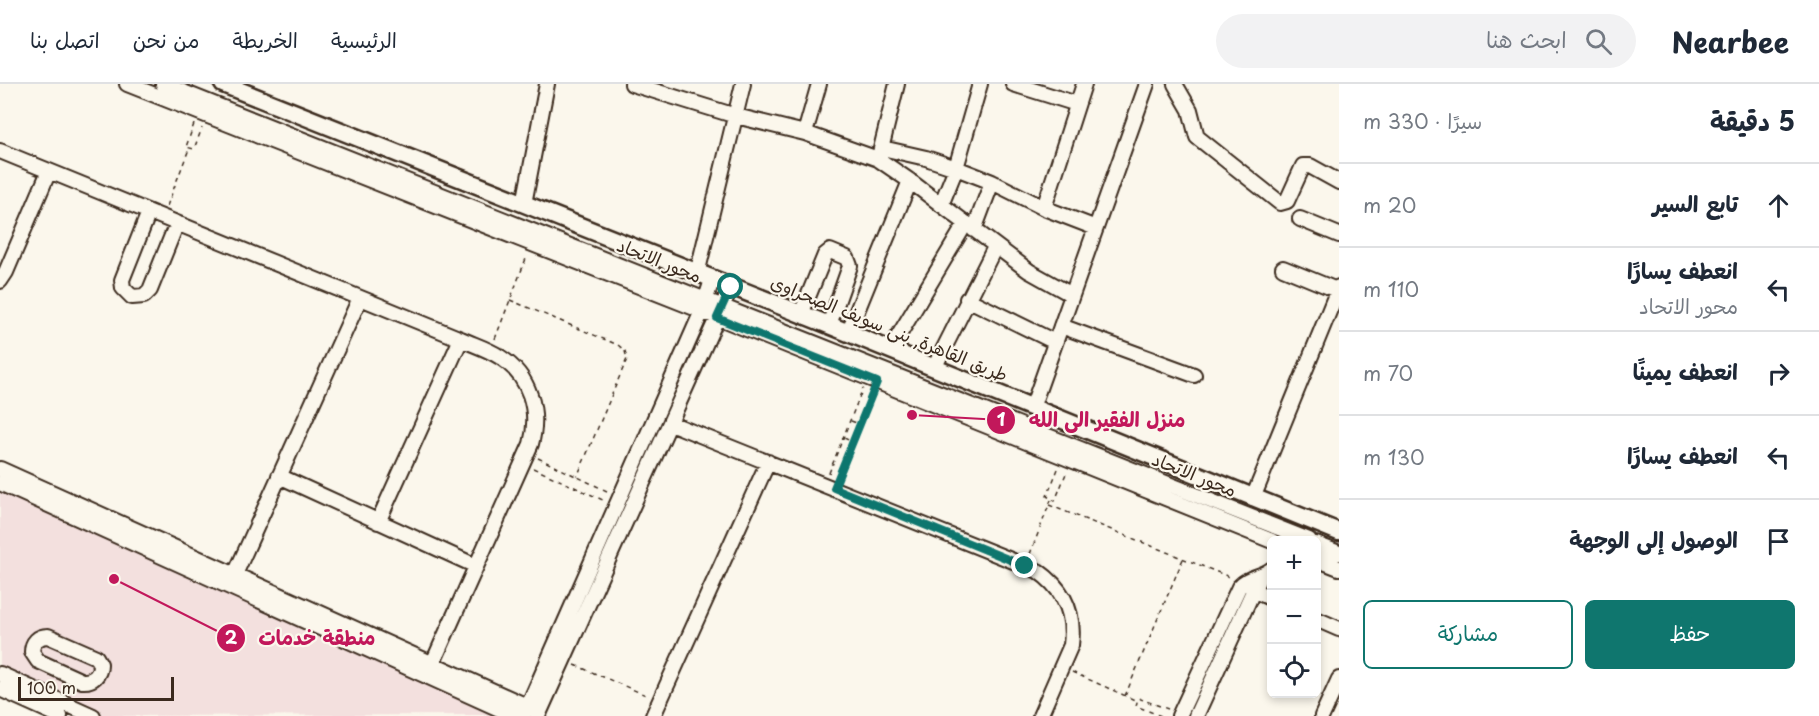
<!DOCTYPE html>
<html lang="ar">
<head>
<meta charset="utf-8">
<style>
	:root { --surface:#fff; --page:#f2f2f3; --text:#1f2937; --muted:#747a83; --line:#e0e1e3; --accent:#0f766e }
	body { margin:0; font-family:"Playpen Sans","Playpen Sans Arabic",sans-serif; background:var(--page); color:var(--text); direction:rtl }
	.controls { position:absolute; right:18px; bottom:18px; display:grid; overflow:hidden; border-radius:9px; box-shadow:0 3px 9px #0003 }
	.controls button { width:54px; height:54px; display:grid; place-items:center; padding:0; border:0; border-bottom:2px solid var(--line); background:var(--surface); color:var(--text); font:30px sans-serif }
	.scale { position:absolute; left:18px; bottom:15px; width:156px; box-sizing:border-box; padding-left:6px; border:3px solid #3b2a1e; border-top:0; font-size:16px; line-height:21px; white-space:nowrap; color:#3b2a1e; -webkit-text-stroke:4px #fbf7ec; paint-order:stroke }
	.stop { position:absolute; width:18px; height:18px; margin:-14px; border:4px solid #0f766e; border-radius:50%; background:#fff }
	.stop.end { background:#0f766e; border-color:#fff; box-shadow:0 2px 6px #0008 }
	.list { margin:0; padding:0; list-style:none }
	h2 { display:flex; justify-content:space-between; align-items:center; height:78px; margin:0; padding:0 24px; font-size:26px }
	h2 small { font-size:20px; font-weight:400; color:var(--muted) }
	.list li { display:grid; grid-template-columns:39px 1fr auto; gap:18px; align-items:center; box-sizing:border-box; height:84px; padding:0 24px; border-top:2px solid var(--line) }
	.list b { display:block; font-size:22px; white-space:nowrap }
	.list p { margin:0; font-size:20px; white-space:nowrap; color:var(--muted) }
	.list em { font-size:20px; font-style:normal; color:var(--muted) }
	.actions { display:flex; gap:12px; padding:18px 24px }
	.actions a { flex:1; padding:14px 0; border:2px solid var(--accent); border-radius:9px; text-align:center; font-size:21px; color:var(--accent) }
	.actions .main { background:var(--accent); color:#fff }
	.icon { flex:none; width:33px; height:33px; fill:none; stroke:currentColor; stroke-width:2; stroke-linecap:round; stroke-linejoin:round }
	.map { position:relative; flex:none; width:1339px; height:632px; overflow:hidden; direction:ltr }
	header { display:flex; align-items:center; gap:36px; box-sizing:border-box; height:84px; padding:0 30px; background:var(--surface); border-bottom:2px solid var(--line) }
	header strong { font-size:28px }
	nav { display:flex; gap:33px; margin-inline-start:auto; font-size:21px }
	.search { width:420px; height:54px; background:var(--page); display:flex; align-items:center; gap:15px; box-sizing:border-box; padding:0 21px; border-radius:33px; color:var(--muted); font-size:22px }
	main { display:flex }
	aside { flex:1; background:var(--surface) }
	.map>svg:first-child { display:block }
	.built { fill:#f3e0de }
	.lines { fill:none; stroke-linecap:round; stroke-linejoin:round }
	.minor-casing { stroke:#3b2a1e; stroke-width:18 }
	.major-casing { stroke:#3b2a1e; stroke-width:21 }
	.path { stroke:#3b2a1e; stroke-width:1.5; stroke-dasharray:4.5 4.5; stroke-linecap:butt }
	.minor { stroke:#fbf7ec; stroke-width:14 }
	.major { stroke:#fbf7ec; stroke-width:16 }
	.route { stroke:#0f766e; stroke-width:8 }
	.labels { text-anchor:middle; stroke-width:4.5; stroke-linejoin:round; paint-order:stroke }
	.street-label { font-size:18px; fill:#3b2a1e; stroke:#fbf7ec }
	.leader { fill:none; stroke:#c2185b; stroke-width:2 }
	.callout-dot { fill:#c2185b; stroke:#fbf7ec; stroke-width:2 }
	.mark-label { font-size:18px; text-anchor:middle; font-weight:bold; fill:#fff }
	.callout-label { font-size:20px; text-anchor:middle; font-weight:bold; fill:#c2185b; stroke:#fbf7ec; stroke-width:4.5; stroke-linejoin:round; paint-order:stroke }
</style>
</head>
<body>
<header>
<strong>Nearbee</strong>
<div class="search"><svg class="icon" aria-label="search" viewBox="0 0 24 24"><circle cx="10" cy="10" r="6"/><path d="M15 15l6 6"/></svg>ابحث هنا</div>
<nav><a>الرئيسية</a><a>الخريطة</a><a>من نحن</a><a>اتصل بنا</a></nav>
</header>
<main>
<aside>
<h2>5 دقيقة<small>سيرًا · 330 m</small></h2>
<ul class="list">
<li><svg class="icon" aria-label="ahead" viewBox="0 0 24 24"><path d="M12 20V5M6 11l6-6 6 6"/></svg><div><b>تابع السير</b></div><em>20 m</em></li>
<li><svg class="icon" aria-label="left" viewBox="0 0 24 24"><path d="M17 20v-9H6M10 6l-5 5 5 5"/></svg><div><b>انعطف يسارًا</b><p>محور الاتحاد</p></div><em>110 m</em></li>
<li><svg class="icon" aria-label="right" viewBox="0 0 24 24"><path d="M7 20v-9h11M14 6l5 5-5 5"/></svg><div><b>انعطف يمينًا</b></div><em>70 m</em></li>
<li><svg class="icon" aria-label="left" viewBox="0 0 24 24"><path d="M17 20v-9H6M10 6l-5 5 5 5"/></svg><div><b>انعطف يسارًا</b></div><em>130 m</em></li>
<li><svg class="icon" aria-label="arrive" viewBox="0 0 24 24"><path d="M6 21V4h12l-3 4 3 4H6"/></svg><div><b>الوصول إلى الوجهة</b></div></li>
</ul>
<div class="actions"><a class="main">حفظ</a><a>مشاركة</a></div>
</aside>
<div class="map">
<svg width="1339" height="632" viewBox="0 0 1339 632">
	<rect width="100%" height="100%" fill="#fbf7ec"/>
	<filter id="ink" filterUnits="userSpaceOnUse"><feTurbulence type="fractalNoise" baseFrequency=".0167" numOctaves="2"/><feDisplacementMap in="SourceGraphic" scale="12" xChannelSelector="R" yChannelSelector="G"/><feConvolveMatrix kernelMatrix="1 2 1 2 8 2 1 2 1" color-interpolation-filters="sRGB"/></filter>
	<g filter="url(#ink)">
		<!-- built -->
		<path class="built" d="M 0,392 L 530,631 L 76,632 L 0,597 Z"/>
		<g class="lines">
			<!-- minor casing -->
			<g class="minor-casing">
				<path id="minor" d="M 127,0 L 702,227 L 1272,457
					M 163,0 L 1309,456
					M 632,0 L 736,32 L 805,49 L 878,75 L 910,97 L 1029,187 L 1072,211
					M 1013,0 L 1077,20
					M 1175,0 L 1190,26 L 1197,53 L 1280,119 L 1287,117 L 1303,82 L 1310,82 L 1339,98
					M 805,49 L 819,0
					M 882,64 L 926,74 L 956,84 L 992,98 L 1044,124 L 1096,144
					M 0,67 L 461,255 C 474,261 488,265 500,273 C 530,292 540,327 531,360 L 427,592
					M 879,73 L 897,0
					M 524,120 L 547,0
					M 941,121 L 956,84 L 980,0
					M 1044,124 L 1084,0
					M 149,128 L 122,196 L 123,204 L 132,213 L 144,212 L 150,206 L 177,139
					M 1300,135 L 1339,151
					M 974,146 L 992,98
					M 1283,184 L 1339,207
					M 697,190 L 743,0
					M 0,197 L 6,188 L 49,87
					M 967,215 L 1055,258
					M 801,230 L 825,171 L 830,167 L 847,174 L 850,182 L 829,241
					M 1061,242 L 1194,291
					M 848,249 L 910,97
					M 890,266 L 966,139
					M 934,284 L 995,163
					M 1032,324 L 1147,0
					M 670,339 L 1038,487 C 1064,505 1075,530 1071,561 L 1040,632
					M 0,385 L 540,628
					M 279,392 L 476,482
					M 0,399 L 515,632
					M 1253,414 L 1339,203
					M 378,438 L 461,255
					M 1316,460 L 1339,469
					M 1316,475 L 1339,484
					M 232,497 L 360,214
					M 1253,506 L 1272,515
					M 1316,535 L 1339,545
					M 48,552 L 96,573 L 100,580 C 100,591 93,598 82,597 L 38,577 L 32,568 C 32,558 38,552 48,552 Z
					M 0,590 L 93,632
					M 0,605 L 60,632
					M 525,629 L 702,227 L 712,196
					M 538,632 L 731,203
					M 653,632 L 768,378
					M 1179,632 L 1239,503 C 1248,492 1261,494 1272,485
					M 1196,632 L 1260,492
					M 1322,632 L 1339,595"/>
			</g>
			<!-- major casing -->
			<g class="major-casing">
				<path id="major" d="M 223,0 L 829,241 L 1339,448"/>
			</g>
			<!-- path -->
			<path class="path" d="M 194,40 L 186,63 L 194,65 L 202,44
				M 167,122 L 189,65
				M 510,216 L 618,261 L 625,267 L 627,275 L 577,393
				M 495,255 L 527,172
				M 851,337 L 860,340
				M 844,354 L 853,358
				M 538,374 L 609,408
				M 533,384 L 605,417
				M 1058,385 L 1047,412 L 1055,417 L 1067,387
				M 829,389 L 863,304
				M 839,392 L 873,308
				M 1049,421 L 1232,494
				M 1030,470 L 1051,416
				M 575,581 L 648,612
				M 1072,588 L 1137,617
				M 1125,612 L 1183,475
				M 1161,632 L 1136,622 L 1138,614 L 1168,625"/>
			<!-- minor -->
			<use href="#minor" class="minor"/>
			<!-- major -->
			<use href="#major" class="major"/>
		</g>
	</g>
	<g class="lines" filter="url(#ink)">
		<!-- route -->
		<path class="route" d="M 731,203 L 717,234 L 877,298 L 834,404 L 1025,482"/>
	</g>
	<g class="labels">
		<!-- street labels -->
		<g class="street-label">
			<text transform="translate(659 177) rotate(22)" y="6">محور الاتحاد</text>
			<text transform="translate(889 245) rotate(22)" y="6">طريق القاهرة, بنى سويف الصحراوى</text>
			<text transform="translate(1194 391) rotate(22)" y="6">محور الاتحاد</text>
		</g>
	</g>
	<!-- callouts -->
	<path class="leader" d="M912 331L1001 336M114 495L231 554"/>
	<g class="callout-dot">
		<circle cx="912" cy="331" r="6"/>
		<circle cx="114" cy="495" r="6"/>
		<circle cx="1001" cy="336" r="15"/>
		<circle cx="231" cy="554" r="15"/>
	</g>
	<g class="mark-label">
		<text x="1001" y="342">1</text>
		<text x="231" y="560">2</text>
	</g>
	<g class="callout-label">
		<text x="1107" y="343">منزل الفقير الى الله</text>
		<text x="317" y="561">منطقة خدمات</text>
	</g>
</svg>
<div class="controls">
<button>+</button>
<button>−</button>
<button><svg class="icon" aria-label="locate" viewBox="0 0 24 24"><circle cx="12" cy="12" r="6"/><path d="M12 2v4M12 18v4M2 12h4M18 12h4"/></svg></button>
</div>
<div class="scale">100 m</div>
<div class="stop" style="left:731px;top:203px"></div>
<div class="stop end" style="left:1025px;top:482px"></div>
</div>
</main>
</body>
</html>
